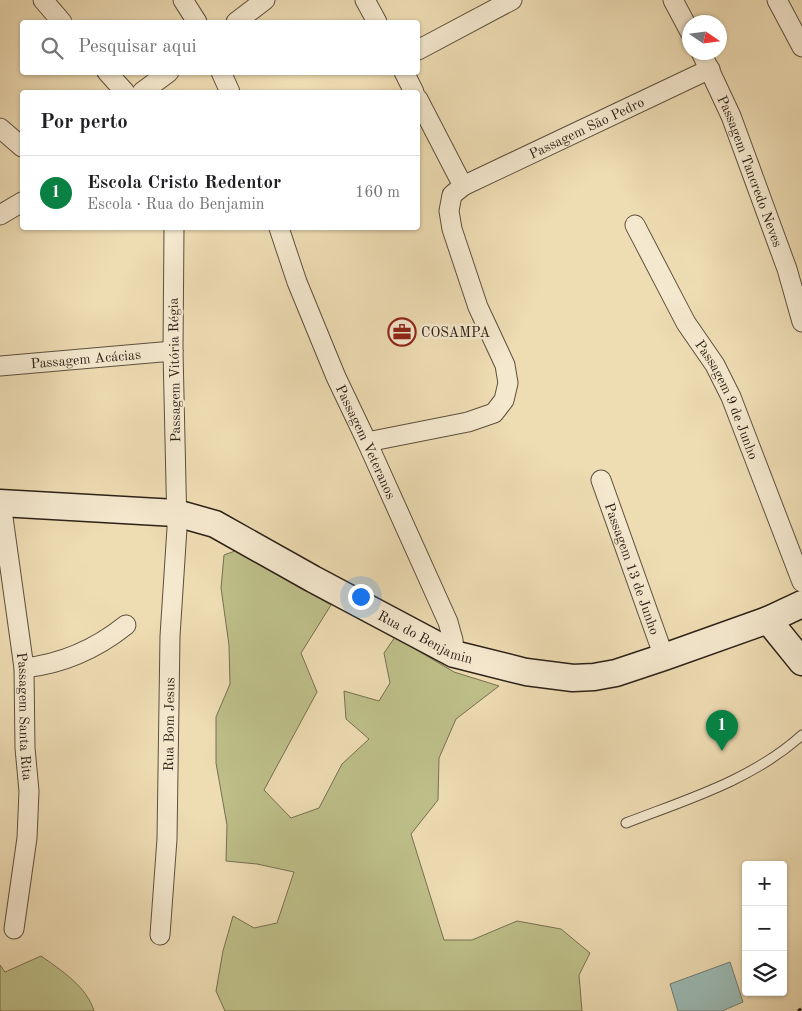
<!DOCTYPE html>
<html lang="pt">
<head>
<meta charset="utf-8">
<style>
	:root { --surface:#fff; --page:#f2f2f2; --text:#202124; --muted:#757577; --line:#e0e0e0; --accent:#0b8043 }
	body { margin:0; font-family:"Old Standard TT",serif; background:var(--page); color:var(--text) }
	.controls { position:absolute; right:15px; bottom:15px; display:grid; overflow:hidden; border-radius:5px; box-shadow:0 1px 4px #0004 }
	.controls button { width:45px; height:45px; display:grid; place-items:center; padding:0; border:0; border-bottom:1px solid var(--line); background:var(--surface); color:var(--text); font:25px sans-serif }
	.compass { position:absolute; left:682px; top:15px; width:45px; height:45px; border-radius:50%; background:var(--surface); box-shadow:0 1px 4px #0004; rotate:103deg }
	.you { position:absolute; left:360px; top:596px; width:18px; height:18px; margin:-12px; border:4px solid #fff; border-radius:50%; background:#1a73e8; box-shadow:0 0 0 8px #1a73e833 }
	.badge { display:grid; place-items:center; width:32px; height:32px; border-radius:50%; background:var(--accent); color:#fff; font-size:16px; font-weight:700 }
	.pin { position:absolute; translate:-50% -41px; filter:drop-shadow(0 1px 2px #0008) }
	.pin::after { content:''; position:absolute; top:26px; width:18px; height:15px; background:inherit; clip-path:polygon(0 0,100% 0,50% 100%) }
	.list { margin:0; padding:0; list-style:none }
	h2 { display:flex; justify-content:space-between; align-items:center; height:65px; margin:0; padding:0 20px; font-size:21px }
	h2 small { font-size:16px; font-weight:400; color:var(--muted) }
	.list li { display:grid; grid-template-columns:32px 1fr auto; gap:15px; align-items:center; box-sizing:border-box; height:75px; padding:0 20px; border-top:1px solid var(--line) }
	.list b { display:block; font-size:19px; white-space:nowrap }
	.list p { margin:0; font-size:16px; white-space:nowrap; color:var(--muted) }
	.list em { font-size:16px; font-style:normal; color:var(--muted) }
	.icon { flex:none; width:28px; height:28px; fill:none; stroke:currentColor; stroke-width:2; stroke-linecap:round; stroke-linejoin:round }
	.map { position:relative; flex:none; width:802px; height:1011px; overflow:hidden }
	.search { position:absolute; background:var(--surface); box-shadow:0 1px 4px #0004; left:20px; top:20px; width:400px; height:55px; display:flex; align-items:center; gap:12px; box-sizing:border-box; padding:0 18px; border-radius:5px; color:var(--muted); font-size:19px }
	.panel { position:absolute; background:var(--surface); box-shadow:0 1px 4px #0004; left:20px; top:90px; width:400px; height:140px; border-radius:5px }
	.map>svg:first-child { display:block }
	.green { fill:#bebf89; stroke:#767050 }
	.water { fill:#9bbab4; stroke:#6f7d75 }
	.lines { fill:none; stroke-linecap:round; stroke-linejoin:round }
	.lane-casing { stroke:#5d503e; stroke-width:11 }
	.street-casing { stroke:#5d503e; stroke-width:21 }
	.secondary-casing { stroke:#2d2117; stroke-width:29 }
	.path { stroke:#2d2117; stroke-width:3; stroke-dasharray:4 2.5; stroke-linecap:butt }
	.lane { stroke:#f4e8ce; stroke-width:9 }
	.street { stroke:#f4e8ce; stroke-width:19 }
	.secondary { stroke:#f4e8ce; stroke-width:26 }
	.labels { text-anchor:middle; stroke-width:4.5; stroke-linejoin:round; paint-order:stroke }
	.street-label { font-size:14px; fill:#2d2117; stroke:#f4e8ce }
	.poi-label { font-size:14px; fill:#2d2117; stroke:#f4e8ce; text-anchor:start }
</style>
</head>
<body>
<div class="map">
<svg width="802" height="1011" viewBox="0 0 802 1011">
	<rect width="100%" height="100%" fill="#eedcb3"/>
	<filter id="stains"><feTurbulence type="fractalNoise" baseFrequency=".004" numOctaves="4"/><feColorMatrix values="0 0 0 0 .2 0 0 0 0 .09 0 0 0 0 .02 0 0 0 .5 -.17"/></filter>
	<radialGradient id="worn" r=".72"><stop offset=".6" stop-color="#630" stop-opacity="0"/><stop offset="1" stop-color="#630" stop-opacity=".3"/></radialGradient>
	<!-- green -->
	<path class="green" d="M 235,551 L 331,605 L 301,653 L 317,692 L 264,790 L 291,818 L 319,808 L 342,764 L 369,739 L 346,719 L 344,691 L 379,701 L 390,683 L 384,653 L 395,637 L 454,672 L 499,686 L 456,719 L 439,758 L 438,800 L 411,834 L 444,940 L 472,940 L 517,921 L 561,929 L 590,953 L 579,975 L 582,1011 L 225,1011 L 216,991 L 223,951 L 233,916 L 254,928 L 277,923 L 294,872 L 257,864 L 226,861 L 227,825 L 216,763 L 216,717 L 230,684 L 229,645 L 221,588 L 224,555 Z
		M 41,956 C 61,970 87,987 94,1011 L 0,1011 L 0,965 L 5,972 Z"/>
	<!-- water -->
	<path class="water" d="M 730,962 L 743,1002 L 722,1011 L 678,1011 L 670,984 Z"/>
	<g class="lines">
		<!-- lane casing -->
		<g class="lane-casing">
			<path id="lane" d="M 626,823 C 688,799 752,780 802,735"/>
		</g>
		<!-- street casing -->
		<g class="street-casing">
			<g id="street">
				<path d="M 43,0 L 62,22"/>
				<path d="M 183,0 L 197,22"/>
				<path d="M 365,0 L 377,22"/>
				<path d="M 673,0 L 690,32"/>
				<path d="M 777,0 L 802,47"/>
				<path d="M 236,22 L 265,0"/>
				<path d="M 418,50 L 512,0"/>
				<path id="s1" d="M 701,52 L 731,116 L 787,269 L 802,322"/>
				<path d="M 107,72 L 125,92"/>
				<path d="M 221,72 L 230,92"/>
				<path d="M 404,72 L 414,92"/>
				<path d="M 142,92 L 169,72"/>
				<path d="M 418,99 L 463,186"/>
				<path d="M 0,128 L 22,147"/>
				<path d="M 0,215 L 22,202"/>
				<path id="s2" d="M 635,225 L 686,323 L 715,365 L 731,397 L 802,582"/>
				<path id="s3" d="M 279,228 L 297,282 L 336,377 L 367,442 L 448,622 L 453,640 L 454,654"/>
				<path id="s4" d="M 0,366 L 173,351"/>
				<path id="s5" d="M 367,442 L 468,422 L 494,413 L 504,400 L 508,383 L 505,365 L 478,307 L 452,229 L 449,211 L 452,195 L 463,186 L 710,69"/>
				<path id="s6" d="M 601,480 L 664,657"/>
				<path id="s7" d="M 1,503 L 24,668 L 25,748 L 29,791 L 27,838 L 14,929"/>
				<path d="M 24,668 C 62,664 96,649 126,625"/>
				<path id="s8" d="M 160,935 L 167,839 L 170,636 L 177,528 L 173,351 L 174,228"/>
			</g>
		</g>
		<!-- secondary casing -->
		<g class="secondary-casing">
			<g id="secondary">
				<path id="s9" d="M 0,503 L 176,513 L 215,524 L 313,579 L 454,654 L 526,672 L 573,678 L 594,677 L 616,673 L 664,657 L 768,620 L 802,604"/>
				<path d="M 768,620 L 802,662"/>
			</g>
		</g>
		<!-- path -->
		<path class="path" d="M 798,1011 L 802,1008"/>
		<!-- lane -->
		<use href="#lane" class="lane"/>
		<!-- street -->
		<use href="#street" class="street"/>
		<!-- secondary -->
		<use href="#secondary" class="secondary"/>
	</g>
	<!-- icons -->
	<defs>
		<g id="office-ring" transform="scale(1.4375)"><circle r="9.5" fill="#f4e8ce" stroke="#8f2418" stroke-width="1.5"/><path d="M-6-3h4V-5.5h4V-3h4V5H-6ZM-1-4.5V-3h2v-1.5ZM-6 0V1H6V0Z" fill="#8f2418"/></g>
	</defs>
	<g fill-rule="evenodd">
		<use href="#office-ring" x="402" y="332"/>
	</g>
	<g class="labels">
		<!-- street labels -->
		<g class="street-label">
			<text dy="5" stroke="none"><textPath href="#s5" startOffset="514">Passagem São Pedro</textPath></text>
			<text dy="5" stroke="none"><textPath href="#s1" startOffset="129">Passagem Tancredo Neves</textPath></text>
			<text dy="5" stroke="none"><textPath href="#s4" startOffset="86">Passagem Acácias</textPath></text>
			<text transform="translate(174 370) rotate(-91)" y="5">Passagem Vitória Régia</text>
			<text dy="5" stroke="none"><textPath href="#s2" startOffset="198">Passagem 9 de Junho</textPath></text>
			<text dy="5" stroke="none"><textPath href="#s3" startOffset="231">Passagem Veteranos</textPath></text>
			<text dy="5" stroke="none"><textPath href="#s6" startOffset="94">Passagem 13 de Junho</textPath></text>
			<text dy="5" stroke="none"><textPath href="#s9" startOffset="456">Rua do Benjamin</textPath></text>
			<text dy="5" stroke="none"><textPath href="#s7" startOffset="215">Passagem Santa Rita</textPath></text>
			<text dy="5" stroke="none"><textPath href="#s8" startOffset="211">Rua Bom Jesus</textPath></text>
		</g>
		<!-- poi labels -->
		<g class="poi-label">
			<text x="421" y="337">COSAMPA</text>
		</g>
	</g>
	<rect width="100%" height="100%" filter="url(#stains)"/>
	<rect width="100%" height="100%" fill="url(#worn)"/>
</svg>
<div class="controls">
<button>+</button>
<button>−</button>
<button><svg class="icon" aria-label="layers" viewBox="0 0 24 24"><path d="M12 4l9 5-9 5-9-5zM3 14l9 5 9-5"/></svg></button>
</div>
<svg class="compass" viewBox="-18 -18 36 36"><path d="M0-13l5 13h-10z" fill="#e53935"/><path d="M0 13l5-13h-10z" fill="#757577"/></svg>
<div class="you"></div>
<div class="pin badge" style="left:722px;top:751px">1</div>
<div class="search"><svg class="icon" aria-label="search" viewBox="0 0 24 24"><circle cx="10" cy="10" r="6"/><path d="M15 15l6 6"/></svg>Pesquisar aqui</div>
<section class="panel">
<h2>Por perto<small></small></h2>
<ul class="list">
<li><span class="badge">1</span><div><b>Escola Cristo Redentor</b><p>Escola · Rua do Benjamin</p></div><em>160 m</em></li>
</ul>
</section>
</div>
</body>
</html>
